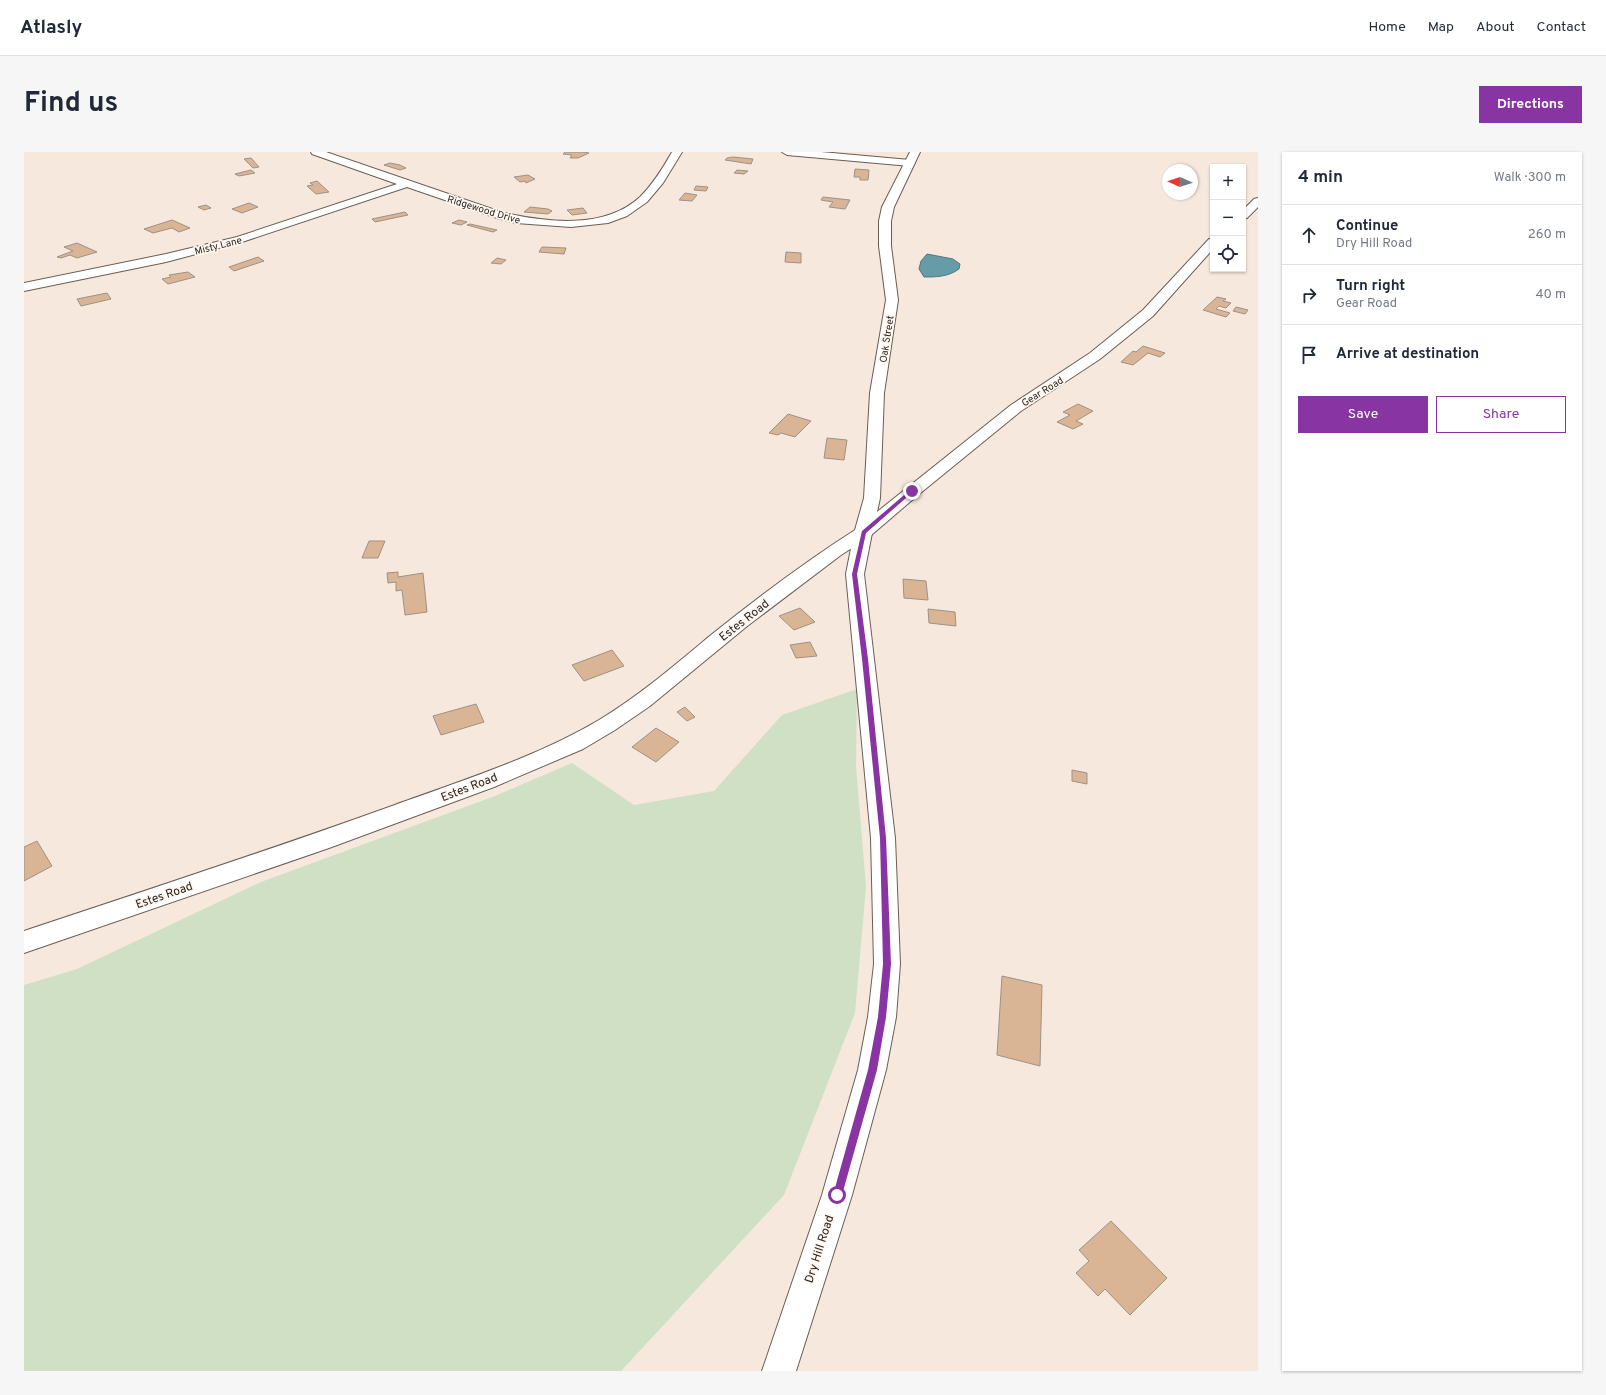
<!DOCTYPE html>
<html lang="en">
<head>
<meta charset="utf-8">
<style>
	:root { --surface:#fff; --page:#f6f6f7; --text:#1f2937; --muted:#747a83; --line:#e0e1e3; --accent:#8834a3 }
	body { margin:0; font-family:Overpass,sans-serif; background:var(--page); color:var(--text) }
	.controls { position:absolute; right:12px; top:12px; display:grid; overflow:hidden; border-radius:0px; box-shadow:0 1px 3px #0004 }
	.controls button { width:36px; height:36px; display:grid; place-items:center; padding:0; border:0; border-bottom:1px solid var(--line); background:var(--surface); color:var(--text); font:20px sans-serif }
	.compass { position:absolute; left:1138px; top:12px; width:36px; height:36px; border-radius:50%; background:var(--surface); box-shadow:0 1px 3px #0004; rotate:273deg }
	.stop { position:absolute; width:12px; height:12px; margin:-9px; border:3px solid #8834a3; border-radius:50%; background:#fff }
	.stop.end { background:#8834a3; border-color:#fff; box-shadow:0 1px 4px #0008 }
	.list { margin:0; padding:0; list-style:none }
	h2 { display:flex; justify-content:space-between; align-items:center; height:52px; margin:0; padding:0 16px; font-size:17px }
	h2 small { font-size:13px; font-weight:400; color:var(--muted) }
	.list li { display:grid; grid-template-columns:26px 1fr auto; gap:12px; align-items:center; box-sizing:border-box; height:60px; padding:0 16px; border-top:1px solid var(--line) }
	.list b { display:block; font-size:15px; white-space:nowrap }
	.list p { margin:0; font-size:13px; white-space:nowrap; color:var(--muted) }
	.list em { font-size:13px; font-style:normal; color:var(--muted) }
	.actions { display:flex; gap:8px; padding:12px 16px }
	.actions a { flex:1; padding:9px 0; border:1px solid var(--accent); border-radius:0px; text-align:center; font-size:14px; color:var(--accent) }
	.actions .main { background:var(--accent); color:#fff }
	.icon { flex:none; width:22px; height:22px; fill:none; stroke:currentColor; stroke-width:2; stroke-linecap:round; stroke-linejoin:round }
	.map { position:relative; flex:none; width:1234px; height:1219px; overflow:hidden; border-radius:0px }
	header { display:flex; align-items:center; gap:24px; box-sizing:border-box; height:56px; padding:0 20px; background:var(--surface); border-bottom:1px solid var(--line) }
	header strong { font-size:19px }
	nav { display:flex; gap:22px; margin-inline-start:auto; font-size:14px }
	.intro { display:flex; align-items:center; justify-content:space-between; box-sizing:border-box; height:96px; padding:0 24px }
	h1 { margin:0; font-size:28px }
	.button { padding:10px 18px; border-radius:0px; background:var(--accent); color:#fff; font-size:14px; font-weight:700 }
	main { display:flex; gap:24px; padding:0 24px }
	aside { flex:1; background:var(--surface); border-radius:0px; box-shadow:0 1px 3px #0004 }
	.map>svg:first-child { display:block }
	.green { fill:#cfe0c5 }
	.water { fill:#669ba8; stroke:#54787f }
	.building { fill:#d9b596; stroke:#9e9186 }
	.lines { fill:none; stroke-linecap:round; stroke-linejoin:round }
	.minor-casing { stroke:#6a5e54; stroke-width:2 }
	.tertiary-casing { stroke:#6a5e54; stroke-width:2 }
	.minor { fill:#fff; fill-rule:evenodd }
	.tertiary { fill:#fff; fill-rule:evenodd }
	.route { fill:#8834a3 }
	.labels { text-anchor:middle; stroke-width:3.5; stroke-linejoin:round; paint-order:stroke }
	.far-street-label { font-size:10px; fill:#2a2520; stroke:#fff6ef }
	.street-label { font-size:12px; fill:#2a2520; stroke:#fff6ef }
</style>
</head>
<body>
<header>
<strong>Atlasly</strong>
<nav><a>Home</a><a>Map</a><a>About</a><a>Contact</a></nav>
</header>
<div class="intro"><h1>Find us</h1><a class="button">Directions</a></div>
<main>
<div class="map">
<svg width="1234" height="1219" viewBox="0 0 1234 1219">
	<rect width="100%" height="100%" fill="#f6e8dc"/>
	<!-- green -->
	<path class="green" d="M 833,537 L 832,615 L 842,735 L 831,861 L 760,1043 L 597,1219 L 0,1219 L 0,833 L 53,817 L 237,730 L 471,644 L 548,611 L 610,653 L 690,639 L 758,563 Z"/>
	<!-- water -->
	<path class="water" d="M 903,102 L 929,107 L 936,112 L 935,117 C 924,125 912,125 900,125 L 895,117 L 897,109 Z"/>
	<!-- building -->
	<path class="building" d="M 541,0 L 559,0 L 565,1 L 554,6 L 546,6 L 548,3 L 539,2 Z
		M 709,5 L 729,7 L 727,12 L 701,8 L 703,6 Z
		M 227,6 L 235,15 L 229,16 L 220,7 Z
		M 366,11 L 376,13 L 382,16 L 376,18 L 360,13 Z
		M 831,17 L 845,18 L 844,28 L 836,28 L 836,25 L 830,25 Z
		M 227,18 L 231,21 L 215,24 L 211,22 Z
		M 713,18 L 724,19 L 720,22 L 710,21 Z
		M 504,23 L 511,27 L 502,31 L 501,29 L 496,30 L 490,25 Z
		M 293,29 L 305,40 L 292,42 L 283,34 L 289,33 L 286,31 Z
		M 672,34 L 684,35 L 682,39 L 670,38 Z
		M 661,41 L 673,43 L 668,49 L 655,48 Z
		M 799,45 L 826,48 L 821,57 L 805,55 L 809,50 L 797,48 Z
		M 225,51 L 234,55 L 218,61 L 208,57 Z
		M 182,53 L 187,56 L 180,58 L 174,55 Z
		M 506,55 L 524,57 L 528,59 L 524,62 L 500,60 Z
		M 559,56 L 563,61 L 548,63 L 543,58 Z
		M 381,60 L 384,63 L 351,70 L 348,67 Z
		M 148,68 L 166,76 L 155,80 L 148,76 L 129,81 L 120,77 Z
		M 435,68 L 443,70 L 437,73 L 428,71 Z
		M 446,72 L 473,78 L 469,80 L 443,73 Z
		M 53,91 L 73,100 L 53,106 L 46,103 L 37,106 L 33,105 L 49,99 L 40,95 Z
		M 518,95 L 542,96 L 540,102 L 515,100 Z
		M 762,100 L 777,101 L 777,111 L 761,110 Z
		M 234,105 L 240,109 L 210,119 L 205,115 Z
		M 473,106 L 482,108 L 477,112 L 467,111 Z
		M 164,120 L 171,125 L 144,132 L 138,127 L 147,125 L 145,123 Z
		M 83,141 L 87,147 L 57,154 L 53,147 Z
		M 1193,145 L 1202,147 L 1199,149 L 1207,151 L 1202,156 L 1195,154 L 1192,157 L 1206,161 L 1202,165 L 1179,158 Z
		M 1212,155 L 1224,158 L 1221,162 L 1209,159 Z
		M 1119,194 L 1141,201 L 1136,205 L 1124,201 L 1109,213 L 1097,210 L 1109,199 L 1112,200 Z
		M 1054,252 L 1069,259 L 1052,269 L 1059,272 L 1049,277 L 1033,270 L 1046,263 L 1039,260 Z
		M 764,262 L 787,269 L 771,285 L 757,281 L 754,283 L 745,281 Z
		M 803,286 L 823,288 L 820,308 L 800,306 Z
		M 345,389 L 361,389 L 354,406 L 338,406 Z
		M 374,420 L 374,425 L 399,421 L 403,460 L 381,463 L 378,438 L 372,439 L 372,430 L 364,431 L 363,421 Z
		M 879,427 L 902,429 L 904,448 L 880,446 Z
		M 776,456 L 791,470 L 770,478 L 755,464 Z
		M 904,457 L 931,460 L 932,474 L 905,471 Z
		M 786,490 L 793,504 L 772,506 L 766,493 Z
		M 588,498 L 600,514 L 560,529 L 548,513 Z
		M 452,552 L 460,570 L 417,583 L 409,564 Z
		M 661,555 L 671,565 L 663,569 L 653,560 Z
		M 632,576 L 655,590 L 632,610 L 608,595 Z
		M 1048,618 L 1063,621 L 1063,632 L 1048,629 Z
		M 13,689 L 28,714 L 0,729 L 0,695 Z
		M 978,824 L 1018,833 L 1016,914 L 973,903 Z
		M 1087,1069 L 1143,1126 L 1106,1163 L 1081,1137 L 1074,1144 L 1052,1121 L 1065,1109 L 1055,1098 Z"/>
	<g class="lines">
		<!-- minor casing -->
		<g class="minor-casing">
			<path id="minor" d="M 287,0 L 302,0 L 480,61 C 523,70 580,78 616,45 C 629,32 639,16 648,0 L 658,0 L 639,31 L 623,50 L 603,64 L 584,71 L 547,75 L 492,71 L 473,66 L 383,35 L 221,89 L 142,110 L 0,139 L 0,131 L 142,102 L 213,85 L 373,32 L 288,2 Z
				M 758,0 L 797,0 L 886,8 L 891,11 L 886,14 L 763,3 Z
				M 839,376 L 845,377 L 848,381 L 840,422 L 871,686 L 876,812 L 872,865 L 862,918 L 828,1043 L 772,1219 L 738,1219 L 798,1043 L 834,918 L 844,865 L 850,812 L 847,686 L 822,422 L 830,381 L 833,377 Z"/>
		</g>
		<!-- tertiary casing -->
		<g class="tertiary-casing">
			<path id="tertiary" d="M 886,0 L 896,0 L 870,55 L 867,69 L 867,94 L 874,148 L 860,241 L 856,346 L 853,360 L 987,253 L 1066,201 L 1119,158 L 1185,87 L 1189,86 L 1189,97 L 1129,164 L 1076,207 L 997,259 L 894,343 L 845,385 L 817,403 L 722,475 L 626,554 L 591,578 L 559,597 L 470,635 L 305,696 L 0,801 L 0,779 C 123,738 246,698 368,654 C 436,629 513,605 575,568 C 615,544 651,513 687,483 C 733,446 781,410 831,378 L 840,346 L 846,241 L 862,148 L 855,94 L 855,69 L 858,55 Z
				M 1234,46 L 1234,55 L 1223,66 L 1219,67 L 1219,58 L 1230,47 Z"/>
		</g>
		<!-- minor -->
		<use href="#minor" class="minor"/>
		<!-- tertiary -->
		<use href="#tertiary" class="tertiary"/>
	</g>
	<!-- route -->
	<path class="route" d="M 886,338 L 890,339 L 842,381 L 833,422 L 844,507 L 862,686 L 867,812 L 862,865 L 853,918 L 818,1043 L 813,1047 L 809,1043 L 844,918 L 854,865 L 859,812 L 856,686 L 838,507 L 828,422 L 838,379 Z"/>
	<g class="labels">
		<!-- far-street labels -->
		<g class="far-street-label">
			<text transform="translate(460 57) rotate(17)" y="4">Ridgewood Drive</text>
			<text transform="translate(194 93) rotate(-14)" y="4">Misty Lane</text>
			<text transform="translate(862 187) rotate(-81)" y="4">Oak Street</text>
			<text transform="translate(1018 239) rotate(-32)" y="4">Gear Road</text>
		</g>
		<!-- street labels -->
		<g class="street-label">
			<text transform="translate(720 468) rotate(-38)" y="4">Estes Road</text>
			<text transform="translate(445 635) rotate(-21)" y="4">Estes Road</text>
			<text transform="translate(140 743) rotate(-19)" y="4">Estes Road</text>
			<text transform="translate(795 1097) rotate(-72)" y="4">Dry Hill Road</text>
		</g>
	</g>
</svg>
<div class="controls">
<button>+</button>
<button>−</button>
<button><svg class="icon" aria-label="locate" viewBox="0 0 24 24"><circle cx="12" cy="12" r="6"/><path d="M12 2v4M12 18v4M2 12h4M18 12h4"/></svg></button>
</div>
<svg class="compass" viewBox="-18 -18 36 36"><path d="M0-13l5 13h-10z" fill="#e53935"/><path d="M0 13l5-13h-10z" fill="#747a83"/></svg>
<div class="stop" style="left:813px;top:1043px"></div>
<div class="stop end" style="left:888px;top:339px"></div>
</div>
<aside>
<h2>4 min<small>Walk · 300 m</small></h2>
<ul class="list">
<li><svg class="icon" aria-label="ahead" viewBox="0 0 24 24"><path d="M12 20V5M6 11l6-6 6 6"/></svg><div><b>Continue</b><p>Dry Hill Road</p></div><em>260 m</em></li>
<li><svg class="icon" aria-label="right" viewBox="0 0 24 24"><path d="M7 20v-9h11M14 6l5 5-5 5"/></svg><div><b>Turn right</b><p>Gear Road</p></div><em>40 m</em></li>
<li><svg class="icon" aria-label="arrive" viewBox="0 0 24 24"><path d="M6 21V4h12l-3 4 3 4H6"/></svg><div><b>Arrive at destination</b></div></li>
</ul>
<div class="actions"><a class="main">Save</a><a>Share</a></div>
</aside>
</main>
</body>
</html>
